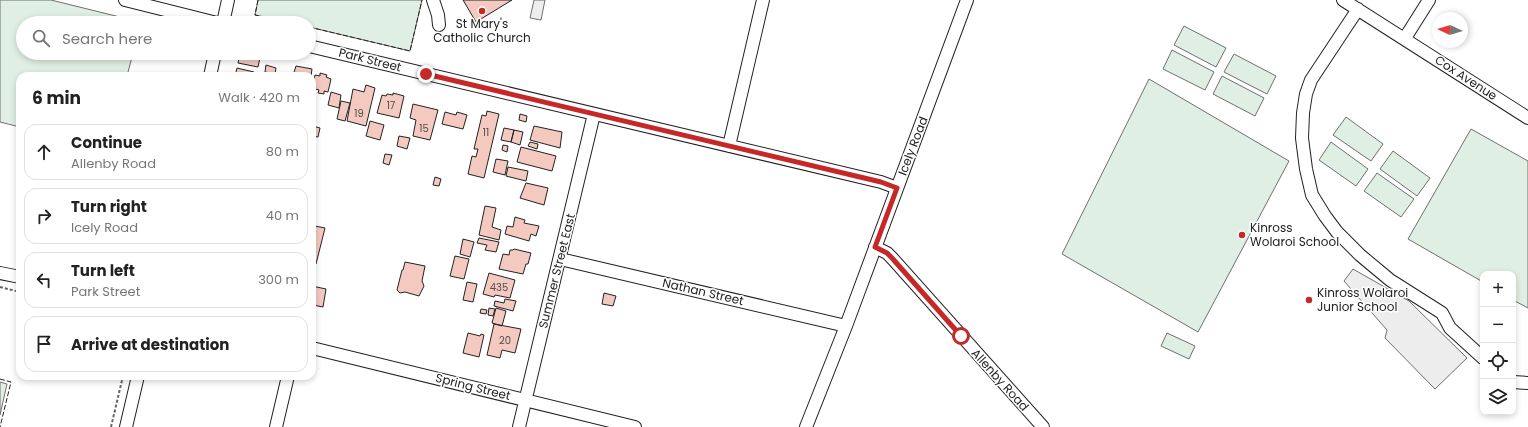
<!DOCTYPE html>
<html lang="en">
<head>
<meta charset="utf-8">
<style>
	:root { --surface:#fff; --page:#f6f6f6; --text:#222; --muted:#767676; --line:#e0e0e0 }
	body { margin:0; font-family:Poppins,sans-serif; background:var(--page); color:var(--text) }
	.controls { position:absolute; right:12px; bottom:12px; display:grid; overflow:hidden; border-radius:8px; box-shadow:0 2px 6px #0003 }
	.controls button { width:36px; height:36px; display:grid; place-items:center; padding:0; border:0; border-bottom:1px solid var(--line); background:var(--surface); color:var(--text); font:20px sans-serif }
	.compass { position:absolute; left:1432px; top:12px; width:36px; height:36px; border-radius:50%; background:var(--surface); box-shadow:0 2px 6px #0003; rotate:274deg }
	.stop { position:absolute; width:12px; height:12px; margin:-9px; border:3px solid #c62828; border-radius:50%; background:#fff }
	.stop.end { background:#c62828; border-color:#fff; box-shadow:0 1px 4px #0008 }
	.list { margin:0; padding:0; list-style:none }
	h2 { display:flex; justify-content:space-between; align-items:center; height:52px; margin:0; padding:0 16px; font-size:17px }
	h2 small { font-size:13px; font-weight:400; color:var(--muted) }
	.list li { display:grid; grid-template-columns:26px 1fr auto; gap:12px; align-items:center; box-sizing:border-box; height:56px; margin:0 8px 8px; padding:0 8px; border:1px solid var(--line); border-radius:12px }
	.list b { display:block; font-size:15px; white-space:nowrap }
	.list p { margin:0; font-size:13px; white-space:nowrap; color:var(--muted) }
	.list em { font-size:13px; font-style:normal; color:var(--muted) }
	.icon { flex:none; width:22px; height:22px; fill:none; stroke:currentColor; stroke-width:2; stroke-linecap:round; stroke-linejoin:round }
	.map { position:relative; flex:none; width:1528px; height:427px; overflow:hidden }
	.search { position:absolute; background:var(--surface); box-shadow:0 2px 6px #0003; left:16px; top:16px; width:300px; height:44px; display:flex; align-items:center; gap:10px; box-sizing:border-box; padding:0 14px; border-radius:22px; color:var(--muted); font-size:15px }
	.panel { position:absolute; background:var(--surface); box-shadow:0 2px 6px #0003; left:16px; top:72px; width:300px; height:308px; border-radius:12px }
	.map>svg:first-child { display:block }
	.green { fill:#e0efe3; stroke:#6f6f6f }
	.parking { fill:#ededed; stroke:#6f6f6f }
	.building { fill:#f3c9c0; stroke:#222 }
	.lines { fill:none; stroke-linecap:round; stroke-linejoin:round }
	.minor-casing { stroke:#222; stroke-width:14 }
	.path { stroke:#646464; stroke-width:2; stroke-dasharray:3 2; stroke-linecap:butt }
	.minor { stroke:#fff; stroke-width:12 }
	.fence { stroke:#222; stroke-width:1; stroke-dasharray:5 2; stroke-linecap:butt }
	.route { stroke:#c62828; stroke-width:5 }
	.poi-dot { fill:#c62828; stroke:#fff; stroke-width:1.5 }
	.labels { text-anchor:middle; stroke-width:3; stroke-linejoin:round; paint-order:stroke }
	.number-label { font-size:10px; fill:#564c4a }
	.poi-label { font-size:12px; fill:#222; stroke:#fff; text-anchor:start }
	.street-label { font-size:12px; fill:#222; stroke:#fff }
</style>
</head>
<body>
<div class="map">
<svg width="1528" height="427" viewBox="0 0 1528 427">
	<rect width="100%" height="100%" fill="#fff"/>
	<!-- green -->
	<path class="green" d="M 0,0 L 51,0 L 140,22 L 140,23 L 23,23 L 23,53 L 133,53 L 127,76 L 20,76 L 20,127 L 0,122 Z
		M 258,0 L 422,0 L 410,51 L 309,27 L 309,23 L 291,23 L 255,15 Z
		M 1184,26 L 1226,48 L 1216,67 L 1174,45 Z
		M 1172,50 L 1214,72 L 1205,90 L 1163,69 Z
		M 1234,54 L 1276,76 L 1267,94 L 1224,72 Z
		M 1222,76 L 1264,98 L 1255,116 L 1213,94 Z
		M 1149,79 L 1289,161 L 1198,332 L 1062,254 Z
		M 1346,117 L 1383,144 L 1371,161 L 1333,135 Z
		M 1471,129 L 1528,161 L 1528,308 L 1513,300 L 1513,274 L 1483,274 L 1483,282 L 1408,239 Z
		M 1331,142 L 1368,169 L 1356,186 L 1319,160 Z
		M 1393,151 L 1430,178 L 1417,196 L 1380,169 Z
		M 1377,173 L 1414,199 L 1401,217 L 1364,191 Z
		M 1167,333 L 1195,346 L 1189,359 L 1161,346 Z
		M 0,382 L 7,384 L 0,415 Z"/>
	<!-- parking -->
	<path class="parking" d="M 534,0 L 545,0 L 541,20 L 530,18 Z
		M 1353,269 L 1409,301 L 1467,358 L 1435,389 L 1385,338 L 1387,330 L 1344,281 Z"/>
	<!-- building -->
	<path class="building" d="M 463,0 L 512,0 L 476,22 Z
		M 240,53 L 261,53 L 258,67 L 238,63 Z
		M 266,65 L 276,68 L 275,74 L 265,72 Z
		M 296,66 L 312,69 L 311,76 L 293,76 Z
		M 237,68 L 254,72 L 253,73 L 257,74 L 256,76 L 235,76 Z
		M 320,73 L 327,75 L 326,77 L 331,79 L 328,92 L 324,91 L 324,94 L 318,93 L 319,90 L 312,88 L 315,75 L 320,76 Z
		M 366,85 L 375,88 L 366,126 L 347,121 L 353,89 L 364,92 Z
		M 331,92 L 341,95 L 339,108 L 328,105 Z
		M 393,93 L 404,96 L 399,118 L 377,113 L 382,95 L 386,96 L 387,94 L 393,95 Z
		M 341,101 L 350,103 L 345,121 L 337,119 Z
		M 413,104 L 438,110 L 430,140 L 413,136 L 416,120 L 410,118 Z
		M 487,111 L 499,114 L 484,178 L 468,174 L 472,156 L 476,157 L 478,149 L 474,149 L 482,115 L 486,116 Z
		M 445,112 L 456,115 L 457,112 L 467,115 L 463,129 L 442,124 Z
		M 520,114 L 527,116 L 526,122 L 519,120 Z
		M 370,121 L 384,125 L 380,140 L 366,136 Z
		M 313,126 L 320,128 L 318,137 L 312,136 Z
		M 534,126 L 562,132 L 560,148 L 530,140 Z
		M 504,128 L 514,130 L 511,142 L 501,140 Z
		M 514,130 L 523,132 L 520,145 L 511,142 Z
		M 399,136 L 410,138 L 407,149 L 397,146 Z
		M 530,142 L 538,144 L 537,149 L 528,146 Z
		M 503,145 L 508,146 L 507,152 L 502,150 Z
		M 521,147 L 556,156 L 552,171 L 517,162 Z
		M 385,154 L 392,155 L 389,165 L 383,163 Z
		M 496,159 L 508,161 L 505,175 L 493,172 Z
		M 508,167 L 528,171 L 526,181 L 506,176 Z
		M 435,177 L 441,179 L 439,186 L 433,185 Z
		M 526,183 L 548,188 L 544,205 L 520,198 Z
		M 485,206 L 496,208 L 492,227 L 501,230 L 499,240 L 479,235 Z
		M 515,217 L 525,220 L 524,223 L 539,226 L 536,236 L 531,234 L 529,241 L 505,234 L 507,226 L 513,227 Z
		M 315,226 L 325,228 L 316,264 L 312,263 L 312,237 Z
		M 479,238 L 499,242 L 496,252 L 485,250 L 487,245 L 477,243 Z
		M 463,239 L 474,242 L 470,257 L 460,254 Z
		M 514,249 L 531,253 L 528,264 L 526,264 L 523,274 L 499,269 L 503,254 L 509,255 L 510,250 L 513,250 Z
		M 455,256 L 469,259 L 464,279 L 450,276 Z
		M 405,262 L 425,266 L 422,281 L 424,286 L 419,296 L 405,292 L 400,293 L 397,290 L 402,270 L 403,270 Z
		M 489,273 L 515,280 L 510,298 L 495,295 L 494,297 L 483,294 Z
		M 467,282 L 477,284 L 473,302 L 463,300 Z
		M 312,286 L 326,289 L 323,307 L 313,305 L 312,306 Z
		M 604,293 L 616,296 L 613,306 L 602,304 Z
		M 505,299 L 516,301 L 513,311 L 494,306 L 495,301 L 504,303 Z
		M 489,308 L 495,309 L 493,316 L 488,315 Z
		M 496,308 L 506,311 L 502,326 L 492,323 Z
		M 481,309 L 487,310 L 486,314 L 480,313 Z
		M 494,324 L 521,329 L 515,353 L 502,350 L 500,358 L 487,355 Z
		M 468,333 L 480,336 L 481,334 L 484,335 L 479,357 L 463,353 Z"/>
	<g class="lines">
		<!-- minor casing -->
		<g class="minor-casing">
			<path id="minor" d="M 125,0 L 217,23
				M 433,0 L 438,15 L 439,25
				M 1343,0 L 1528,118
				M 1358,9 L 1311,80 L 1306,94 L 1303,113 L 1302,138 L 1306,169 L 1312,195 L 1325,216 L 1337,232 L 1360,255 L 1390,280 L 1442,313 L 1450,328 L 1483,358
				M 223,23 L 228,0
				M 1405,38 L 1429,0
				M 309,46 L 881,182 L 897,188
				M 210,76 L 215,53
				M 729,146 L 763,0
				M 875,247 L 887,253 L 892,258 L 1043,427
				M 560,259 L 846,326
				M 0,273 L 20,277
				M 312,348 L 635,427
				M 1513,382 L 1528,383
				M 126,427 L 138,376
				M 276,427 L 288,376
				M 519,427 L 594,114
				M 806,427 L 846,326 L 967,0"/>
		</g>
		<!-- path -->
		<path class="path" d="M 0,287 L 20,292
			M 111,427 L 123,376"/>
		<!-- minor -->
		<use href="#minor" class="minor"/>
		<!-- fence -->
		<path class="fence" d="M 258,0 L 255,15 L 291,23
			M 309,27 L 410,51 L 422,0
			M 0,379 L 11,382 L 0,427"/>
	</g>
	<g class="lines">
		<!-- route -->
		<path class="route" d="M 426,74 L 881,182 L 897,188 L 875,247 L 887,253 L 892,258 L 961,336"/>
	</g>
	<!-- markers -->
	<g class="poi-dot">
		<circle cx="482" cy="11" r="4"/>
		<circle cx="1242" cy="235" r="4"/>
		<circle cx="1309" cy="300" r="4"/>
	</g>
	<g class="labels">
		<!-- number labels -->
		<g class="number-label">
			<text x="391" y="109">17</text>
			<text x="359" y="117">19</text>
			<text x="424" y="132">15</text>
			<text x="486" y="136">11</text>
			<text x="499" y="291">435</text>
			<text x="505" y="344">20</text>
		</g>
		<!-- poi labels -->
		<g class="poi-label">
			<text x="482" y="28" text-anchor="middle">St Mary's<tspan x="482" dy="14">Catholic Church</tspan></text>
			<text x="1250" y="232">Kinross<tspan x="1250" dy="14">Wolaroi School</tspan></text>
			<text x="1317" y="297">Kinross Wolaroi<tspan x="1317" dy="14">Junior School</tspan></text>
		</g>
		<!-- street labels -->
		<g class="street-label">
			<text transform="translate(370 60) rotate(14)" y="4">Park Street</text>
			<text transform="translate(1466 78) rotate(33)" y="4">Cox Avenue</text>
			<text transform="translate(913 146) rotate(-69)" y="4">Icely Road</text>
			<text transform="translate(557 271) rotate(-76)" y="4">Summer Street East</text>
			<text transform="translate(703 292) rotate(13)" y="4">Nathan Street</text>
			<text transform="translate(1000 380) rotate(48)" y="4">Allenby Road</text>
			<text transform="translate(473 387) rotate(14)" y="4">Spring Street</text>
		</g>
	</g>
</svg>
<div class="controls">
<button>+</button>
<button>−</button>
<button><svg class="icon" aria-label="locate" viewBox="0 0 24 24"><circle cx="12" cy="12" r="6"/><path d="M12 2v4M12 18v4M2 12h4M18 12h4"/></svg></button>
<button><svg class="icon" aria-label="layers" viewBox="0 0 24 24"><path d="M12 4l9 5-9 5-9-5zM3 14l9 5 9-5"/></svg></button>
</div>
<svg class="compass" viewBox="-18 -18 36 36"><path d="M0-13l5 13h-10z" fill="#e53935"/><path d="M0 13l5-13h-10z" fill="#767676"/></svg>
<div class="stop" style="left:961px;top:336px"></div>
<div class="stop end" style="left:426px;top:74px"></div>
<div class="search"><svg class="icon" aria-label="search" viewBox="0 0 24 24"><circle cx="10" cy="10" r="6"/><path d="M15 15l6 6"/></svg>Search here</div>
<section class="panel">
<h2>6 min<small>Walk · 420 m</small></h2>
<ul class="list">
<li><svg class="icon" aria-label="ahead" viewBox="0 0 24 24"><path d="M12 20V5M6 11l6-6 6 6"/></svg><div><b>Continue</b><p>Allenby Road</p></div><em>80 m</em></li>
<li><svg class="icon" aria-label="right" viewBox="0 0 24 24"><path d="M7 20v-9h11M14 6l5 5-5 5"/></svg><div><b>Turn right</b><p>Icely Road</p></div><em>40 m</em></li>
<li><svg class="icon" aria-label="left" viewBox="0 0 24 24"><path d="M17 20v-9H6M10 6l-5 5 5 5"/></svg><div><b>Turn left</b><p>Park Street</p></div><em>300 m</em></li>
<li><svg class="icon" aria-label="arrive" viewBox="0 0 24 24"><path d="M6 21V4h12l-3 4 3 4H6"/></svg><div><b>Arrive at destination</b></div></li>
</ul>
</section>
</div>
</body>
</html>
